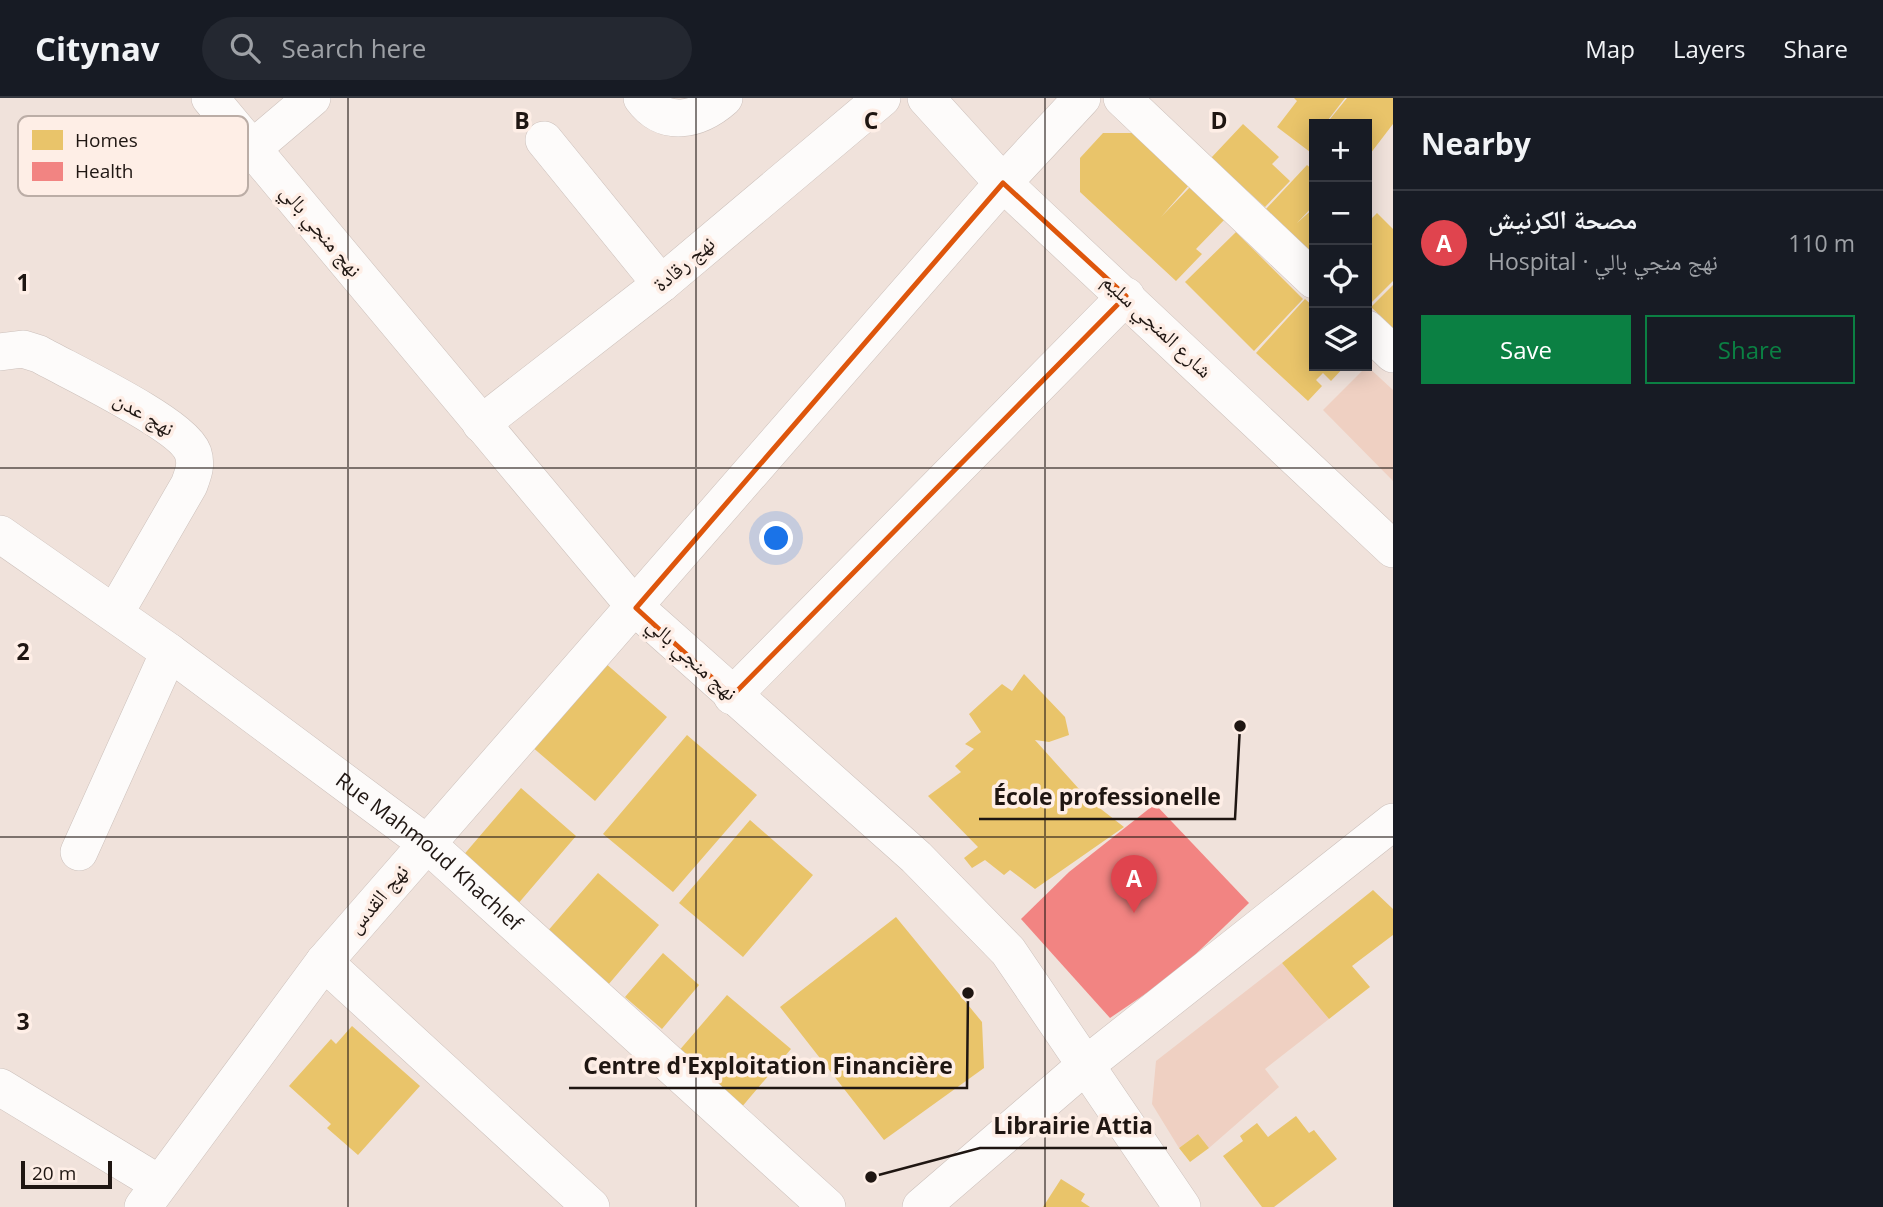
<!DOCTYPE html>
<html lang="en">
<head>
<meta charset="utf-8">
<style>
	:root { --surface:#171b24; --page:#242831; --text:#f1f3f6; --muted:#9ea1a6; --line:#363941; --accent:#0b8043 }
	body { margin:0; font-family:"Open Sans","Noto Naskh Arabic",sans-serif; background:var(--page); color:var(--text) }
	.controls { position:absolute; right:21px; top:21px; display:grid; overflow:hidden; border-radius:0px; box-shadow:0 4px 18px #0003 }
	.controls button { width:63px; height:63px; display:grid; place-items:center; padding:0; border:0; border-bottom:2px solid var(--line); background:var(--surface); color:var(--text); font:35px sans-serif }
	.scale { position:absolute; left:21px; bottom:18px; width:91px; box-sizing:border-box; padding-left:7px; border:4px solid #1f1612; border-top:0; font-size:19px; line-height:24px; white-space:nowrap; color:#1f1612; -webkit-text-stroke:5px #feeee6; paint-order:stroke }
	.you { position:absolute; left:777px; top:441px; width:24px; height:24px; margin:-18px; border:5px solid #fff; border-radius:50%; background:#1a73e8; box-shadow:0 0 0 10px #1a73e833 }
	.badge { display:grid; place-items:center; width:46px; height:46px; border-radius:50%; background:var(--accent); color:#fff; font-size:23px; font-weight:700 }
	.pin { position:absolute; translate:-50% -58px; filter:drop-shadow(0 2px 4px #0008) }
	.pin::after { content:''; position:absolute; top:37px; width:24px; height:21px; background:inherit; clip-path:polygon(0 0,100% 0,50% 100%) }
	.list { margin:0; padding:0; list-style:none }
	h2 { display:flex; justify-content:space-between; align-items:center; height:91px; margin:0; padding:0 28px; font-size:30px }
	h2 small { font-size:23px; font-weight:400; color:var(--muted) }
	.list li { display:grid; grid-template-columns:46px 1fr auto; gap:21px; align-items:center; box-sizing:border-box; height:105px; padding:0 28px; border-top:2px solid var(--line) }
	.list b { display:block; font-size:26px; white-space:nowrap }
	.list p { margin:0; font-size:23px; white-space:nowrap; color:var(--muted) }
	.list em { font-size:23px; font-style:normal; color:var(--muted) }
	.actions { display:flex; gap:14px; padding:21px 28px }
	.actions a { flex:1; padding:16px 0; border:2px solid var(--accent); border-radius:0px; text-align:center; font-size:24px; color:var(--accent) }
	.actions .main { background:var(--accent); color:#fff }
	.icon { flex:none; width:38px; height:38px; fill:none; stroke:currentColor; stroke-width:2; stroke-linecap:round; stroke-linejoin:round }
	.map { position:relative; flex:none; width:1393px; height:1109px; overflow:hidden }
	header { display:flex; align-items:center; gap:42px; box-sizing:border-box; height:98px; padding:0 35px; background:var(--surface); border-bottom:2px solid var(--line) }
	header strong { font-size:33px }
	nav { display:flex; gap:38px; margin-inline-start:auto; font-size:24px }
	.search { width:490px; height:63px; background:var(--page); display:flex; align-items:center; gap:18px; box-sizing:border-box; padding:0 24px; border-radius:38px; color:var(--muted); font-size:26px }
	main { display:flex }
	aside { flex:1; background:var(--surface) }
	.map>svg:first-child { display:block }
	.green { fill:#efd0c2 }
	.homes { fill:#e9c46a }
	.health { fill:#f28482 }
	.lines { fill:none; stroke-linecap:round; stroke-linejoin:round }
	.street-casing { stroke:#ccc0bb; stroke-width:38 }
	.street { stroke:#fdfbfa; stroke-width:37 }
	.marked { fill:none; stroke:#de560c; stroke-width:5; stroke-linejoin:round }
	.grid { fill:none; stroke:#1f1612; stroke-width:2; stroke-opacity:0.55 }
	.labels { text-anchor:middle; stroke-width:7; stroke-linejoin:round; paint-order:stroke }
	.street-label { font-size:21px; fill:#1f1612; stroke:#feeee6 }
	.key { fill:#feeee6; stroke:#bbada6; stroke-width:2 }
	.key-label { font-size:19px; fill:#1f1612 }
	.grid-label { font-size:23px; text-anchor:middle; font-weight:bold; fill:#1f1612; stroke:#feeee6; stroke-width:7; stroke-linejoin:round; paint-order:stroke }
	.leader { fill:none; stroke:#1f1612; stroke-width:2.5 }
	.callout-dot { fill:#1f1612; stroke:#feeee6; stroke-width:2.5 }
	.callout-label { font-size:23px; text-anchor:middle; font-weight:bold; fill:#1f1612; stroke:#feeee6; stroke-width:7; stroke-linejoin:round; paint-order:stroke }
</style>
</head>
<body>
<header>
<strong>Citynav</strong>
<div class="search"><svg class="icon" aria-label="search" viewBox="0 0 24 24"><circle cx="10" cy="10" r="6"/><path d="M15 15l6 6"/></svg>Search here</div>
<nav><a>Map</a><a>Layers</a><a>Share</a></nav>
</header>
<main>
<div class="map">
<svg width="1393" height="1109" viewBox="0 0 1393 1109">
	<rect width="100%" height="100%" fill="#f0e2db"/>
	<!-- green -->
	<path class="green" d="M 1367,268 L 1393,292 L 1393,383 L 1323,312 Z
		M 1282,865 L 1329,921 L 1265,971 L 1279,989 L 1209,1050 L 1198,1036 L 1179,1050 L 1152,1006 L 1156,963 Z"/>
	<!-- homes -->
	<path class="homes" d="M 1294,0 L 1345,0 L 1325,26 L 1314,26 L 1314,57 L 1277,29 L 1297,3 Z
		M 1347,0 L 1393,0 L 1393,26 L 1367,60 L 1367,26 L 1326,26 Z
		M 1243,26 L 1279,59 L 1272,66 L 1290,83 L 1265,109 L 1211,60 Z
		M 1103,35 L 1135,35 L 1190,86 L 1161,119 L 1192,87 L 1226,120 L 1196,151 L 1202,156 L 1176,183 L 1080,94 L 1080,60 Z
		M 1307,67 L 1314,73 L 1314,107 L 1297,125 L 1314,110 L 1314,160 L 1266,111 Z
		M 1377,115 L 1393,131 L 1393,183 L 1367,209 L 1367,117 L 1371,121 Z
		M 1236,134 L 1303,201 L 1254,253 L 1185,184 Z
		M 1393,187 L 1393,230 L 1371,209 Z
		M 1305,201 L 1314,209 L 1314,268 L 1345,268 L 1331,283 L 1323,275 L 1316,282 L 1322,288 L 1308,303 L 1256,255 Z
		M 604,564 L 667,619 L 595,703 L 531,648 Z
		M 1024,576 L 1065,619 L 1069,637 L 1049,644 L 1035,642 L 1088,701 L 1124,729 L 1035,791 L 1010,772 L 1004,777 L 985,762 L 972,770 L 964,760 L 978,749 L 928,698 L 961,674 L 955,668 L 974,651 L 965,646 L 981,634 L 969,616 L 1002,586 L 1012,593 Z
		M 687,637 L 757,697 L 673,794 L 603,736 Z
		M 521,690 L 576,738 L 517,807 L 461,760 Z
		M 750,722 L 813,777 L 743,859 L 679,805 Z
		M 598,775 L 659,827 L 608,887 L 546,835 Z
		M 1373,792 L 1393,811 L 1393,837 L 1352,868 L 1370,889 L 1329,921 L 1282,865 Z
		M 896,819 L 982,924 L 984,970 L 884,1042 L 780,909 Z
		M 663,855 L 699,887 L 662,931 L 625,899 Z
		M 727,897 L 791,951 L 735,1017 L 671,962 Z
		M 352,928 L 420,988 L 358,1057 L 327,1030 L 331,1026 L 289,988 L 331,941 L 336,946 Z
		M 1296,1018 L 1309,1035 L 1314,1032 L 1337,1061 L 1274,1109 L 1262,1109 L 1223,1058 L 1243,1043 L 1240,1038 L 1257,1025 L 1268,1039 Z
		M 1198,1036 L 1209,1050 L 1190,1064 L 1179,1050 Z
		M 1061,1081 L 1085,1096 L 1081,1103 L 1090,1109 L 1043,1109 Z"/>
	<!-- health -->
	<path class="health" d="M 1155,706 L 1249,805 L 1176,875 L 1110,920 L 1021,821 L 1069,774 Z"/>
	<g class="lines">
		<!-- street casing -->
		<g class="street-casing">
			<g id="street">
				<path d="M 210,0 L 636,510 L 916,759 L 1008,853 L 1182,1109"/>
				<path d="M 642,0 C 664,30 698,23 724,0"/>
				<path d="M 926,0 L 1003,85 L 1393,451"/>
				<path d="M 1122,0 L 1314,182"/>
				<path d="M 544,42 L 661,186"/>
				<path d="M 252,51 L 312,0"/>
				<path d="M 1367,231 L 1393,256"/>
				<path d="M 0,254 L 23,251 L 39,256 C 69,273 183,326 193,355 C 197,367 193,376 189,387 L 115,515"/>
				<path d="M 481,326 L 661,186 L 882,0"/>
				<path id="s1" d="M 0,436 L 169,554 L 426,745 L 827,1109"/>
				<path d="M 732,598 L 1126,198"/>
				<path d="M 79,754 L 169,554"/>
				<path d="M 324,864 L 591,1109"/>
				<path d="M 0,989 L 158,1085"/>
				<path d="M 143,1109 L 324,864 L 1003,85 L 1082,0"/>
				<path d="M 921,1109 L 1087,966 L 1393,724"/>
			</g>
		</g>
		<!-- street -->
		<use href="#street" class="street"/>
	</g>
	<!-- marked area -->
	<path class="marked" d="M 1003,85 L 1126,198 L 732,598 L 636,510 Z"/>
	<!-- grid -->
	<path class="grid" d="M 348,0 L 348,1109M 696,0 L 696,1109M 1045,0 L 1045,1109M 0,370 L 1393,370M 0,739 L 1393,739"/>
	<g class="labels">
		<!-- street labels -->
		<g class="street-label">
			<text transform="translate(321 133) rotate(50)" y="7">نهج منجي بالي</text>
			<text transform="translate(684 166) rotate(-40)" y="7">نهج رقادة</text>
			<text transform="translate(1157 228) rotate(43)" y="7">شارع المنجي سليم</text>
			<text transform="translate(144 316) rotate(31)" y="7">نهج عدن</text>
			<text transform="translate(692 561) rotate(42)" y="7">نهج منجي بالي</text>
			<text dy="7" stroke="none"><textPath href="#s1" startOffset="534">Rue Mahmoud Khachlef</textPath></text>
			<text transform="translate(378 801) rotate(-50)" y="7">نهج القدس</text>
		</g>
	</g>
	<!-- legend -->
	<rect x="18" y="18" width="230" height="80" rx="10" class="key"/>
	<rect x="32" y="32" width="31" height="20" fill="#e9c46a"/>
	<rect x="32" y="64" width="31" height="19" fill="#f28482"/>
	<g class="key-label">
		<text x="75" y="49">Homes</text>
		<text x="75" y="80">Health</text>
	</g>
	<g class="grid-label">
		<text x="522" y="31">B</text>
		<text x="871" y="31">C</text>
		<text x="1219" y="31">D</text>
		<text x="23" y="193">1</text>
		<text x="23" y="562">2</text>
		<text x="23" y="932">3</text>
	</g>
	<!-- callouts -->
	<path class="leader" d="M1240 628L1235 721H979M968 895L967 990H569M871 1079L980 1050H1167"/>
	<g class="callout-dot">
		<circle cx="1240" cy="628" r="7"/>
		<circle cx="968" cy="895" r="7"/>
		<circle cx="871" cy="1079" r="7"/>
	</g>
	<g class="callout-label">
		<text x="1107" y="707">École professionelle</text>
		<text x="768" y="976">Centre d'Exploitation Financière</text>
		<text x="1073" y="1036">Librairie Attia</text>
	</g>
</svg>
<div class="controls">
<button>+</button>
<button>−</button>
<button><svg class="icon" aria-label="locate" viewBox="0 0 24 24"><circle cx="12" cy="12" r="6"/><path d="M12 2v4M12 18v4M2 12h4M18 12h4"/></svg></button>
<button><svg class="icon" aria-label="layers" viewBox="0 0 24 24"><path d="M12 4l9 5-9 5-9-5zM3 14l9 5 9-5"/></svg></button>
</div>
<div class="scale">20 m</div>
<div class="you"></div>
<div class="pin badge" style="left:1134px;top:815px;background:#e0444e">A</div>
</div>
<aside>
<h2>Nearby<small></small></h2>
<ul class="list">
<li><span class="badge" style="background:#e0444e">A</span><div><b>مصحة الكرنيش</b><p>Hospital · نهج منجي بالي</p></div><em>110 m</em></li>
</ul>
<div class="actions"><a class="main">Save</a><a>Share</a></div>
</aside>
</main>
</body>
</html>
